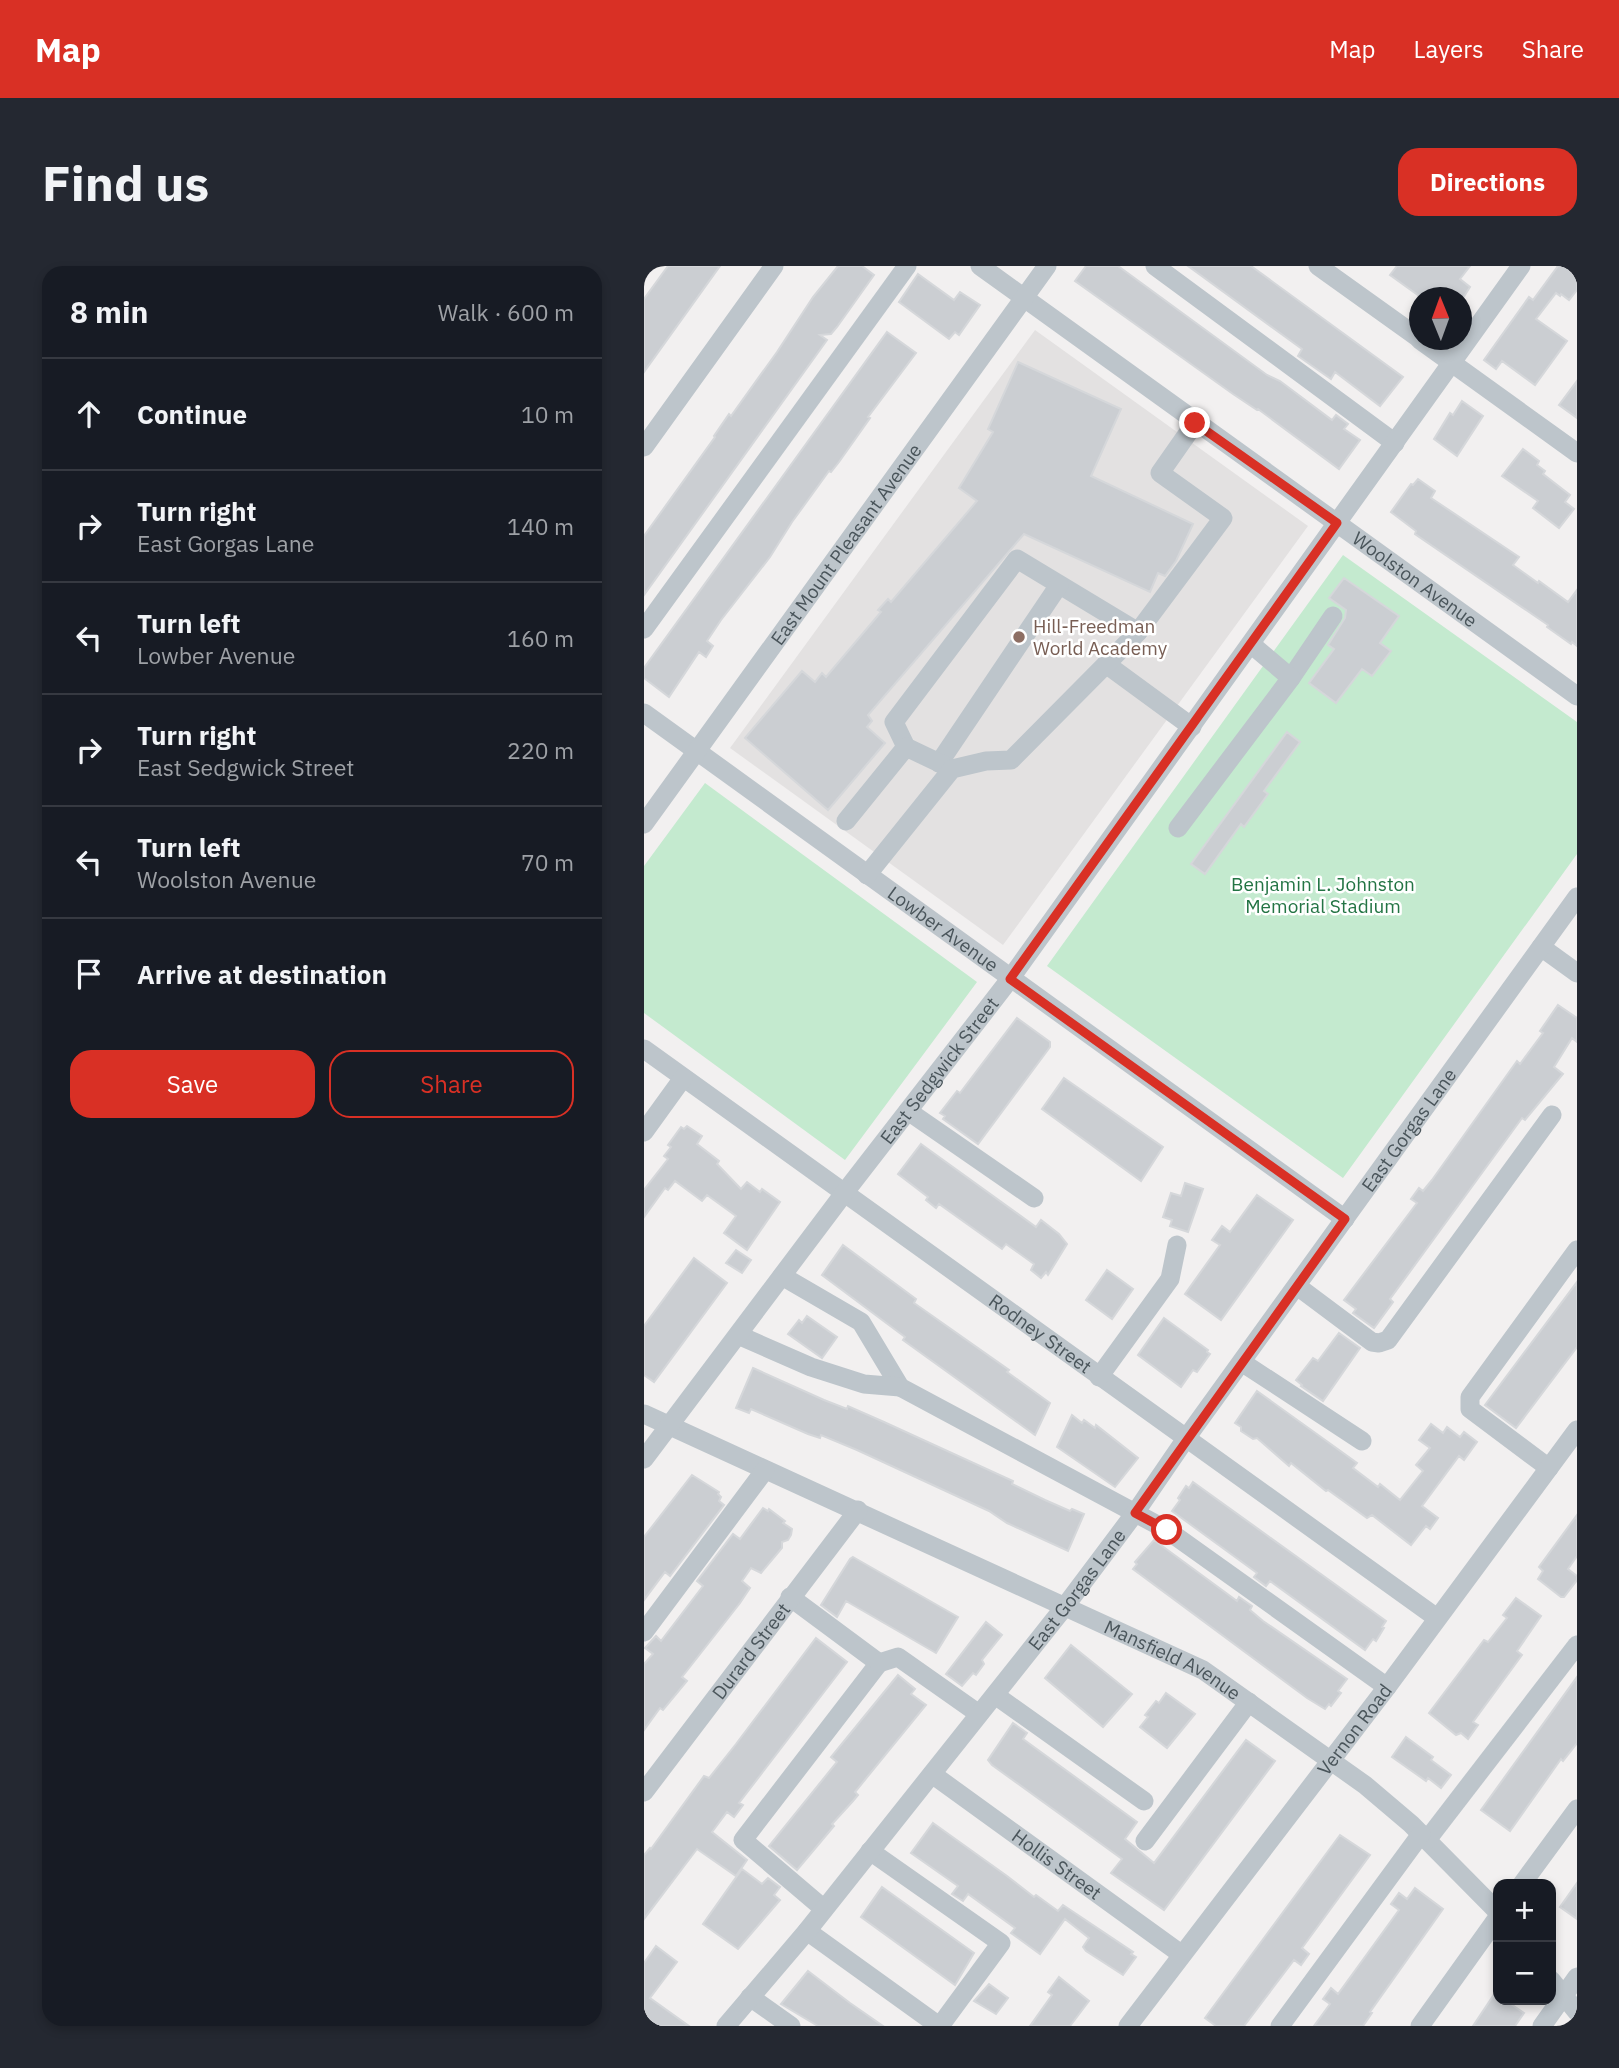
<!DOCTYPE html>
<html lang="en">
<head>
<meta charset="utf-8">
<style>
	:root { --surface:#171b24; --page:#242831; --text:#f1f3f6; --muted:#9ea1a6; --line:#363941; --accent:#d93025 }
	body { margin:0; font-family:"IBM Plex Sans",sans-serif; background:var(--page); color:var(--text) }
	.controls { position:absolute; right:21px; bottom:21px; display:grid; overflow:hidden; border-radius:14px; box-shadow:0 4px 10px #0003 }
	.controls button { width:63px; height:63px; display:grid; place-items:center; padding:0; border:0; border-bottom:2px solid var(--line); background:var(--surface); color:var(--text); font:35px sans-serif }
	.compass { position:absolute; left:765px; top:21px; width:63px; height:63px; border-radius:50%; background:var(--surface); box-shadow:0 4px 10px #0003; rotate:359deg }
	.stop { position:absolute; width:21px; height:21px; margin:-16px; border:5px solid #d93025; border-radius:50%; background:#fff }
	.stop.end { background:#d93025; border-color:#fff; box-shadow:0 2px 7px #0008 }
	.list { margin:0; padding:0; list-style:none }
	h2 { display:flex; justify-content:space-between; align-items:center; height:91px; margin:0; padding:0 28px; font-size:30px }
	h2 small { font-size:23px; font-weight:400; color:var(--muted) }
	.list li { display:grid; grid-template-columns:46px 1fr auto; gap:21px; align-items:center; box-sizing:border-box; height:112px; padding:0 28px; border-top:2px solid var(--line) }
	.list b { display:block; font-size:26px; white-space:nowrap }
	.list p { margin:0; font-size:23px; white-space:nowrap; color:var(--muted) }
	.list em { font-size:23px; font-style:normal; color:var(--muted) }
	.actions { display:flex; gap:14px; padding:21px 28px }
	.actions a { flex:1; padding:16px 0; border:2px solid var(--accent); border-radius:21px; text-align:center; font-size:24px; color:var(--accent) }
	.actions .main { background:var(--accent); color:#fff }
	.icon { flex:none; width:38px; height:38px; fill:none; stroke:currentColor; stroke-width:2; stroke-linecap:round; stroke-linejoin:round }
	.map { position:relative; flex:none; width:933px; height:1760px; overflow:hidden; border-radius:21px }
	header { display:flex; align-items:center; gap:42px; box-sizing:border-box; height:98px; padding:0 35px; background:var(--accent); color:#fff }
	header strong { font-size:33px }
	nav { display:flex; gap:38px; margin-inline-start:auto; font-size:24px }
	.intro { display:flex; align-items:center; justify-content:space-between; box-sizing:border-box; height:168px; padding:0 42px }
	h1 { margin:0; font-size:49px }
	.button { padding:18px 32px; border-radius:21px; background:var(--accent); color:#fff; font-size:24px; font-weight:700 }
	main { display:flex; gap:42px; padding:0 42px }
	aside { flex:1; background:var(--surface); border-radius:21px; box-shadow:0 4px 10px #0003 }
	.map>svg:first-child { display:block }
	.education { fill:#e3e1e1 }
	.green { fill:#c4eacf }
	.building { fill:#cbced2; stroke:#d5d7da; stroke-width:2 }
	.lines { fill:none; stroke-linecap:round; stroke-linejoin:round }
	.minor { stroke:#bdc5cb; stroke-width:19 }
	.route { stroke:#d93025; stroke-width:9 }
	.education-dot { fill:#8d6e63; stroke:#fff; stroke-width:2.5 }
	.labels { text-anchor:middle; stroke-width:5; stroke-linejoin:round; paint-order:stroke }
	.street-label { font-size:19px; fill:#4a555b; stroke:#fff }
	.education-label { font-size:19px; fill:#785e54; stroke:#fff; text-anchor:start }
	.park-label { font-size:19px; fill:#237444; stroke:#fff }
</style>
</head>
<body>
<header>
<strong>Map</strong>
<nav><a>Map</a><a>Layers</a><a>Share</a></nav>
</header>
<div class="intro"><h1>Find us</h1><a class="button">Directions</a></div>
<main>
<aside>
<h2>8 min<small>Walk · 600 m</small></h2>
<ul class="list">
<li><svg class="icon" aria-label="ahead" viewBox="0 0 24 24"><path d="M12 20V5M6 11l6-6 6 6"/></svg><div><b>Continue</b></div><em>10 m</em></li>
<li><svg class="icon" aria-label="right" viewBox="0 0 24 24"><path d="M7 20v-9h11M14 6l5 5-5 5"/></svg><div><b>Turn right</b><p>East Gorgas Lane</p></div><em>140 m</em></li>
<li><svg class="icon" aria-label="left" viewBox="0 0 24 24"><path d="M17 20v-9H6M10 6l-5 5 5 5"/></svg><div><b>Turn left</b><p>Lowber Avenue</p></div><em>160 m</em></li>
<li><svg class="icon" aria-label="right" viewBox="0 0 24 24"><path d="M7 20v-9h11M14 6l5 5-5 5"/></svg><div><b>Turn right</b><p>East Sedgwick Street</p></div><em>220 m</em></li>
<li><svg class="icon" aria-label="left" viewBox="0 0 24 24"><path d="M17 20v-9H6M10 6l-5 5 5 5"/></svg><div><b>Turn left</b><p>Woolston Avenue</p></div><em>70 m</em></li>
<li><svg class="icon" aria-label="arrive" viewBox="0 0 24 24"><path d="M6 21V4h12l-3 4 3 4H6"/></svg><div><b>Arrive at destination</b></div></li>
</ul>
<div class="actions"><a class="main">Save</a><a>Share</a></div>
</aside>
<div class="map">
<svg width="933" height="1760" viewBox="0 0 933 1760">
	<rect width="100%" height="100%" fill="#f2f0f0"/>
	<!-- education -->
	<path class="education" d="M 391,64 L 664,260 L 359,679 L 86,482 Z"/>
	<!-- green -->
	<path class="green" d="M 699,289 L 933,456 L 933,588 L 699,912 L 403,700 Z
		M 61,517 L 333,716 L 201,894 L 0,747 L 0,600 Z"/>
	<!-- building -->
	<path class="building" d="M 24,0 L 76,0 L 0,106 L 0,33 Z
		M 194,0 L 218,0 L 230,9 L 193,61 L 187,68 L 176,69 L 183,74 L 0,329 L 0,270 L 71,171 L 70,170 L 85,148 L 87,150 L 133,86 L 169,31 Z
		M 442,0 L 474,0 L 623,109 L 636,115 L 688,154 L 692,149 L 704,158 L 700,163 L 716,174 L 695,203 L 614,143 L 613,144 L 589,128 L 431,15 Z
		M 544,0 L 607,0 L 759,111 L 736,140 L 691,106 L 687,113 L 654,90 L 658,83 Z
		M 753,0 L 826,0 L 816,13 L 826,21 L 819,32 L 778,32 L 746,9 Z
		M 914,0 L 933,0 L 933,24 L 925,34 L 917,28 L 916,30 L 912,27 L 892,53 L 923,75 L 891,119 L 858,95 L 852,103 L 840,94 L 885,31 L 889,34 Z
		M 274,8 L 310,34 L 316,26 L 336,39 L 315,69 L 311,66 L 305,73 L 255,36 Z
		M 243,66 L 272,87 L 224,151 L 226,152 L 195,196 L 187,206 L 185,205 L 148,256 L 126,291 L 77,354 L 63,375 L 69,380 L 62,391 L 55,386 L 25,431 L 0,412 L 0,402 Z
		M 374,96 L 477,143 L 447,210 L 549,258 L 532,295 L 521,310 L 514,307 L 506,326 L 380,268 L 224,449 L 228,455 L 223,461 L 241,477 L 184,544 L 101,472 L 158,405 L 171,416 L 178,407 L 182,411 L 237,346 L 234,344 L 244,333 L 247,336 L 333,235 L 315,222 L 349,166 L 344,163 Z
		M 933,115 L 933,152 L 915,139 Z
		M 818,135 L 839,150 L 813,190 L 790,173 L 806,147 L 809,149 Z
		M 879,183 L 895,195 L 893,199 L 901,205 L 899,208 L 926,229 L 921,236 L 930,243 L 915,262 L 889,242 L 894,235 L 858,210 Z
		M 774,213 L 791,225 L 787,232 L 875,291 L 869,299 L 894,317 L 895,315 L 924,336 L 933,324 L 933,380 L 928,376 L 927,378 L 903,361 L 904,359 L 771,268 L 772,265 L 747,246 L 767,218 L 769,219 Z
		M 700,312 L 755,350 L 736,377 L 747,385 L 728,410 L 718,403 L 692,437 L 665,417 L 690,383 L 684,379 L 701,352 L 702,344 L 685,332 Z
		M 643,466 L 656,476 L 620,525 L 624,528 L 600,561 L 597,558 L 561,608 L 547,598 Z
		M 914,739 L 933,752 L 933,776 L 928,772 L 910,801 L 919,808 L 881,854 L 878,852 L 746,1033 L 749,1036 L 730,1062 L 709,1047 L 712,1043 L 700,1034 L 773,937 L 767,933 L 775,922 L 779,925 L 788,914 L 873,795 L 876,798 L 899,767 L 896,765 Z
		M 373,752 L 406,776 L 406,781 L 334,878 L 299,853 L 301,850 L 296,847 L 313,825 L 316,827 Z
		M 420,812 L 519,881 L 497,915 L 398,843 Z
		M 43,860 L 58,870 L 53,878 L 75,895 L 73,898 L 97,923 L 103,916 L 116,926 L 118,923 L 136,936 L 103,984 L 80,967 L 92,950 L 63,929 L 58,935 L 31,915 L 24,924 L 21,922 L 0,951 L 0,924 L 24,893 L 20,890 L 27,881 L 24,879 L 37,861 L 40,863 Z
		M 277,878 L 392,961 L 397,954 L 415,968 L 423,978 L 404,1009 L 402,1006 L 397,1012 L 387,1004 L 390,998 L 362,978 L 358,983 L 295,938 L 292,942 L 282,934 L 284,931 L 254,908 Z
		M 541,917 L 559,923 L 544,966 L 526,960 L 528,954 L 519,951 L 527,927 L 537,930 Z
		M 613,929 L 649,954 L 577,1054 L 541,1028 L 576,979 L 568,974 L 578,960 L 586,966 Z
		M 199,979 L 272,1033 L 270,1037 L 365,1104 L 363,1106 L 406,1137 L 391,1169 L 259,1074 L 261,1071 L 178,1009 Z
		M 92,984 L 107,994 L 98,1007 L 82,997 Z
		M 50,992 L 83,1017 L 10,1116 L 0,1109 L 0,1060 Z
		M 463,1004 L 489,1023 L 468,1053 L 442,1034 Z
		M 933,1016 L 933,1081 L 872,1162 L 841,1139 Z
		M 163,1050 L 193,1071 L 178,1092 L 144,1068 L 155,1054 L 158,1057 Z
		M 520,1052 L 564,1084 L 563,1086 L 566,1088 L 553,1106 L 549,1104 L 537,1121 L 494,1089 Z
		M 695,1067 L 716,1082 L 679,1135 L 657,1120 L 658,1119 L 652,1114 L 669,1092 L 674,1095 Z
		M 109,1102 L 180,1134 L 203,1143 L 204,1140 L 240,1156 L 369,1215 L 368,1218 L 401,1234 L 426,1245 L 428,1243 L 440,1248 L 424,1285 L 363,1257 L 345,1245 L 213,1184 L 177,1169 L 176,1172 L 164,1168 L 107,1143 L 105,1147 L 92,1142 Z
		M 613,1125 L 713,1197 L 709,1202 L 734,1221 L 736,1218 L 756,1234 L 779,1205 L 772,1199 L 786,1182 L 775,1174 L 787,1158 L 799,1167 L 803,1161 L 816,1171 L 820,1166 L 833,1176 L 820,1194 L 815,1190 L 778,1240 L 794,1252 L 786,1263 L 782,1260 L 767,1279 L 728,1249 L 723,1252 L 684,1224 L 682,1225 L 647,1197 L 645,1200 L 613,1172 L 609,1173 L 597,1165 L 597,1161 L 591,1157 Z
		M 428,1149 L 438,1157 L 440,1154 L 451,1162 L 452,1159 L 494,1192 L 471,1221 L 413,1181 Z
		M 48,1209 L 75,1226 L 74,1228 L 77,1231 L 75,1235 L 80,1239 L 26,1310 L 21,1306 L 0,1334 L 0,1271 Z
		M 549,1216 L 742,1355 L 738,1361 L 740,1362 L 732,1375 L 729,1373 L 721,1384 L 626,1315 L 622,1320 L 610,1311 L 613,1307 L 528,1245 L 536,1234 L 534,1232 L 542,1220 L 545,1222 Z
		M 119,1242 L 124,1245 L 125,1243 L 141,1255 L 139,1257 L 148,1263 L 147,1269 L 144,1274 L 138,1276 L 138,1282 L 117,1307 L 107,1302 L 98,1315 L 106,1322 L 96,1337 L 38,1411 L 43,1415 L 19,1444 L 16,1442 L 0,1464 L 0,1398 L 9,1388 L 1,1382 L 12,1370 L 17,1375 L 59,1320 L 53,1315 L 89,1268 L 96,1273 Z
		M 933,1249 L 933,1290 L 924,1303 L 933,1310 L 933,1314 L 920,1331 L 917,1331 L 894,1313 L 899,1305 L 895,1301 Z
		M 510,1274 L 593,1335 L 595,1331 L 608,1340 L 606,1344 L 619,1355 L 703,1413 L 694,1425 L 697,1427 L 687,1440 L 685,1438 L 681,1443 L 663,1432 L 489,1303 L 493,1298 L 491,1296 Z
		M 209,1291 L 314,1351 L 292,1387 L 202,1335 L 193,1351 L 177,1339 L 206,1293 Z
		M 872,1332 L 897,1350 L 873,1385 L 878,1389 L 829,1456 L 834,1459 L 824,1473 L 817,1467 L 812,1469 L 785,1447 L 840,1374 L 844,1376 L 863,1352 L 859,1349 Z
		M 342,1356 L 358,1369 L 338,1394 L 340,1398 L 332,1409 L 329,1407 L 318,1420 L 302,1408 Z
		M 172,1372 L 203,1396 L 95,1537 L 99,1539 L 90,1551 L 83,1546 L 68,1566 L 103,1594 L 92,1610 L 53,1583 L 0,1653 L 0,1589 L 6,1582 L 7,1583 L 60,1510 L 65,1512 L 92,1478 Z
		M 427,1379 L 488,1428 L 459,1461 L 401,1412 Z
		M 254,1409 L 271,1423 L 267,1428 L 282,1439 L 211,1526 L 214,1529 L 209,1535 L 188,1558 L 190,1560 L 153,1604 L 125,1580 L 193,1496 L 187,1491 Z
		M 933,1411 L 933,1477 L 919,1495 L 917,1493 L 866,1565 L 837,1544 Z
		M 522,1427 L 551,1448 L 523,1482 L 496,1461 L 504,1451 L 501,1449 L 512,1435 L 515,1437 Z
		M 369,1457 L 383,1467 L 379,1473 L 493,1556 L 481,1573 L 510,1597 L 602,1474 L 631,1495 L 520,1644 L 467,1607 L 478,1593 L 348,1499 L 344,1494 Z
		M 762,1471 L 789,1491 L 787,1494 L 807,1509 L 797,1522 L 784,1512 L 782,1515 L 748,1491 Z
		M 289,1557 L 363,1610 L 390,1631 L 392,1629 L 414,1645 L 419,1639 L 489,1686 L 487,1688 L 492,1691 L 479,1709 L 442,1685 L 439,1681 L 445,1672 L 421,1653 L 396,1688 L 367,1667 L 371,1662 L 324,1628 L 319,1635 L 308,1628 L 314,1620 L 267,1587 Z
		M 696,1569 L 726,1589 L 658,1682 L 665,1688 L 657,1699 L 650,1694 L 600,1760 L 572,1760 L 561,1752 Z
		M 98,1603 L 118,1618 L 124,1612 L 136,1621 L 130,1629 L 136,1634 L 94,1683 L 59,1658 Z
		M 933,1617 L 933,1653 L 916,1641 Z
		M 238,1621 L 330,1687 L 311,1719 L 217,1651 Z
		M 771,1622 L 799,1643 L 726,1746 L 728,1747 L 719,1760 L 670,1760 L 686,1738 L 679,1733 L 687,1722 L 694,1728 L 755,1644 L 747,1638 L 755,1627 L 763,1633 Z
		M 12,1680 L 33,1696 L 6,1732 L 45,1760 L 0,1760 L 0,1697 Z
		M 164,1705 L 206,1737 L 239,1760 L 174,1760 L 137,1738 Z
		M 415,1711 L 445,1735 L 426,1760 L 386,1760 L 408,1729 L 404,1726 Z
		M 345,1718 L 364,1732 L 352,1748 L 330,1735 Z
		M 851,1727 L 854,1729 L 854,1734 L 861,1734 L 880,1747 L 871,1760 L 829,1760 Z"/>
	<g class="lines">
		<!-- minor -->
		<g class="minor">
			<path id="s1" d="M 336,0 L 933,430"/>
			<path d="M 511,0 L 751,177"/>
			<path d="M 674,0 L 776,73"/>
			<path d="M 776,74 L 933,187"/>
			<path d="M 0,181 L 130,0"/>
			<path d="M 0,363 L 263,0"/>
			<path d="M 462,398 L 548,461"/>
			<path d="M 647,412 L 689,350"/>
			<path id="s2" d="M 0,447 L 701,953"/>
			<path d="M 262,481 L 250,456 L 373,293 L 494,366"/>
			<path d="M 295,497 L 415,319"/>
			<path d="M 202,555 L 262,481 L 304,501"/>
			<path id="s3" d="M 0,558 L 403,0"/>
			<path d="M 534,562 L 647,412 L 608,379"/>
			<path d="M 223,609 L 308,503 L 342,495 L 367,494 L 494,366 L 579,252 L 516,207 L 551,157"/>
			<path d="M 897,681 L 933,707"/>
			<path id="s4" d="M 0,783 L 793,1352"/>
			<path d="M 264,845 L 390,932"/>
			<path d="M 0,866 L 39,812"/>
			<path d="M 138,1010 L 217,1056 L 256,1121 L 523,1264 L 743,1421"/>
			<path d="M 653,1020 L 728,1076 L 735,1077 L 744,1074 L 908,849"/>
			<path d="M 94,1069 L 167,1101 L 220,1118 L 256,1121"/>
			<path d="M 599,1097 L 718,1175"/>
			<path d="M 455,1111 L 526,1013 L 533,979"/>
			<path id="s5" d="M 0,1148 L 559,1404 L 721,1519 L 767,1558 L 854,1646"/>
			<path id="s6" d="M 0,1193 L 201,926 L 366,713 L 877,0"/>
			<path d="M 905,1202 L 826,1143 L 826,1131 L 933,984"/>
			<path d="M 146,1331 L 235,1397 L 99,1574 L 180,1643"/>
			<path d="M 0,1366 L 121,1204"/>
			<path d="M 235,1397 L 254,1391 L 335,1448"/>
			<path d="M 351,1429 L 500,1535"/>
			<path id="s7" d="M 288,1508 L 537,1688"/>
			<path id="s8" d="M 0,1526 L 214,1244"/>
			<path d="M 783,1574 L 933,1379"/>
			<path d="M 501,1575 L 605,1436"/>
			<path d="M 226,1585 L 357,1677 L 296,1760"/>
			<path d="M 878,1618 L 933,1543"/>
			<path d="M 163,1665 L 295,1760"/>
			<path d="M 907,1714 L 933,1746"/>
			<path d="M 106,1731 L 147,1760"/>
			<path id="s9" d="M 82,1760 L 163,1665 L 422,1339 L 491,1247 L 543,1171 L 933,631"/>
			<path id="s10" d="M 484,1760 L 743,1421 L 933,1164"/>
			<path d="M 636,1760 L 777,1568"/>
			<path d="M 776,1760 L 854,1651"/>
			<path d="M 898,1760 L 933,1711"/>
		</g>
	</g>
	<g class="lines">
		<!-- route -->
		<path class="route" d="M 523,1264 L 491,1247 L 701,953 L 366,713 L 693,257 L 551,157"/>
	</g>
	<!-- markers -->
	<circle class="education-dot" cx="375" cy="371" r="7"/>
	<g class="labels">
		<!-- street labels -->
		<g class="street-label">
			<text dy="7" stroke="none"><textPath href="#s3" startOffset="345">East Mount Pleasant Avenue</textPath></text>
			<text dy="7" stroke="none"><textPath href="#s1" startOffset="536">Woolston Avenue</textPath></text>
			<text dy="7" stroke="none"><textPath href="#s2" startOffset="369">Lowber Avenue</textPath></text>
			<text dy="7" stroke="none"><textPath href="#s6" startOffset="488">East Sedgwick Street</textPath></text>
			<text dy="7" stroke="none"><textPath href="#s9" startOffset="1127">East Gorgas Lane</textPath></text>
			<text dy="7" stroke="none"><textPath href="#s4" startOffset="488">Rodney Street</textPath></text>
			<text dy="7" stroke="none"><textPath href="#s9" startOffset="560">East Gorgas Lane</textPath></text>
			<text dy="7" stroke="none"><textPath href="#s8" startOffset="177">Durard Street</textPath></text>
			<text dy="7" stroke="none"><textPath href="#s5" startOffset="583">Mansfield Avenue</textPath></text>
			<text dy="7" stroke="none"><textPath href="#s10" startOffset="373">Vernon Road</textPath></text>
			<text dy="7" stroke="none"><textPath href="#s7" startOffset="154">Hollis Street</textPath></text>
		</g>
		<!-- education labels -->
		<g class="education-label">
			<text x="389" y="367">Hill-Freedman<tspan x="389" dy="22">World Academy</tspan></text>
		</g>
		<!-- park labels -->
		<g class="park-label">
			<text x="679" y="625">Benjamin L. Johnston<tspan x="679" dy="22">Memorial Stadium</tspan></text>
		</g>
	</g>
</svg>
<div class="controls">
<button>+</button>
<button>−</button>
</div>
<svg class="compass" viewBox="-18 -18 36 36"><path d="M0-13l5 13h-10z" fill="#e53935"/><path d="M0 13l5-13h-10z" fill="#9ea1a6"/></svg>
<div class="stop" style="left:523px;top:1264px"></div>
<div class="stop end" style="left:551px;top:157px"></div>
</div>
</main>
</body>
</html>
